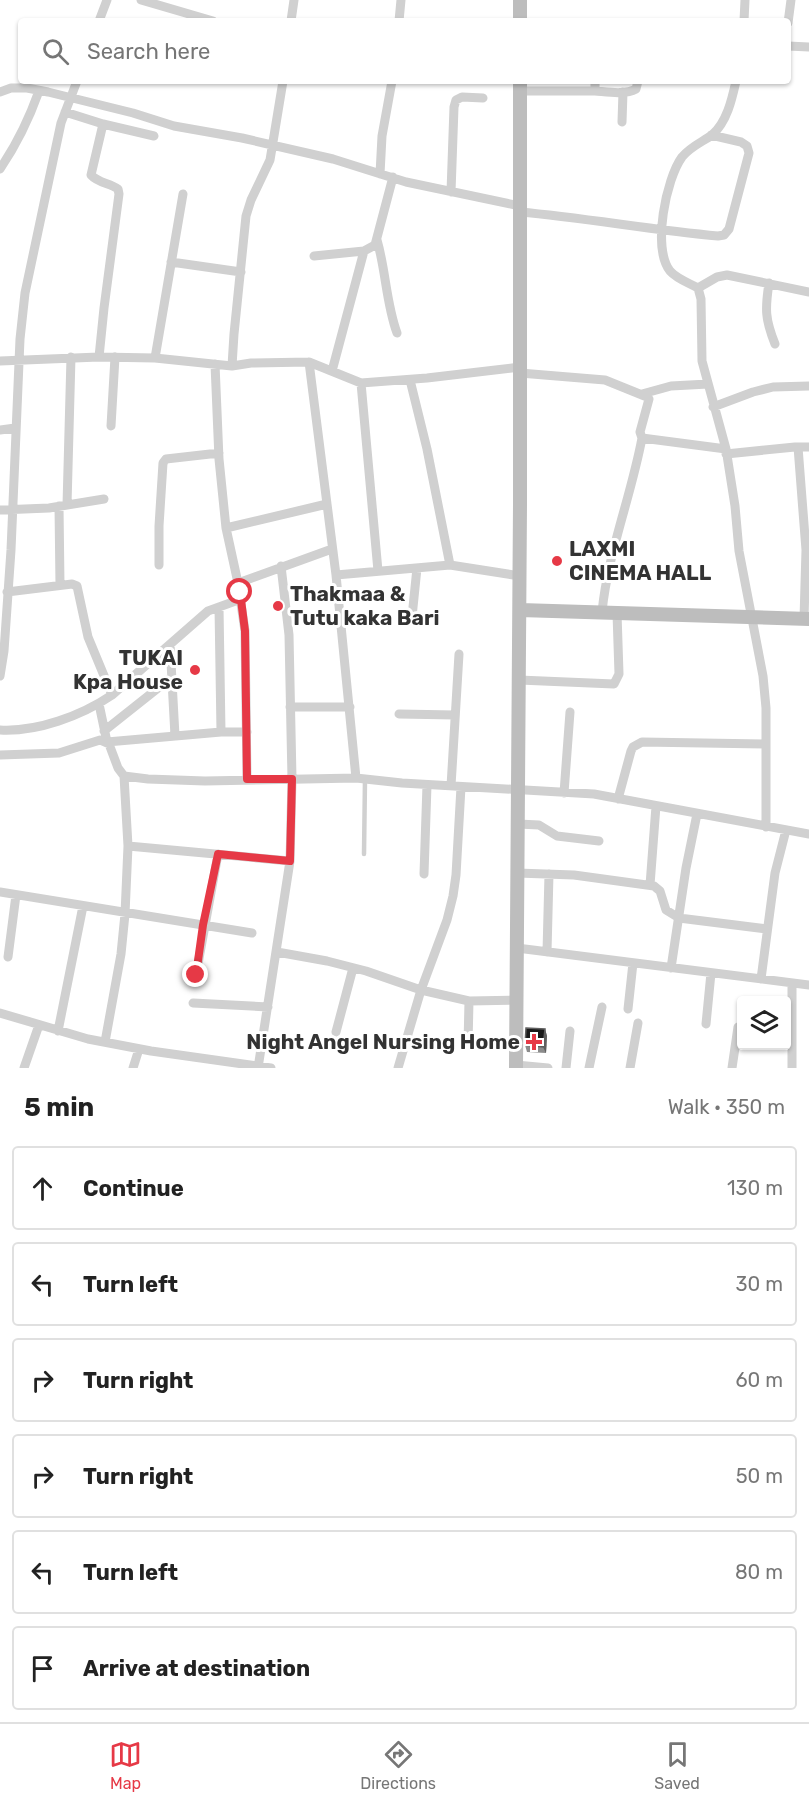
<!DOCTYPE html>
<html lang="en">
<head>
<meta charset="utf-8">
<style>
	:root { --surface:#fff; --page:#f6f6f6; --text:#222; --muted:#767676; --line:#e0e0e0; --accent:#e63946 }
	body { margin:0; font-family:Rubik,sans-serif; background:var(--page); color:var(--text) }
	.controls { position:absolute; right:18px; bottom:18px; display:grid; overflow:hidden; border-radius:6px; box-shadow:0 2px 4px #0004 }
	.controls button { width:54px; height:54px; display:grid; place-items:center; padding:0; border:0; border-bottom:2px solid var(--line); background:var(--surface); color:var(--text); font:30px sans-serif }
	.stop { position:absolute; width:18px; height:18px; margin:-14px; border:4px solid #e63946; border-radius:50%; background:#fff }
	.stop.end { background:#e63946; border-color:#fff; box-shadow:0 2px 6px #0008 }
	.list { margin:0; padding:0; list-style:none }
	h2 { display:flex; justify-content:space-between; align-items:center; height:78px; margin:0; padding:0 24px; font-size:26px }
	h2 small { font-size:20px; font-weight:400; color:var(--muted) }
	.list li { display:grid; grid-template-columns:39px 1fr auto; gap:18px; align-items:center; box-sizing:border-box; height:84px; margin:0 12px 12px; padding:0 12px; border:2px solid var(--line); border-radius:6px }
	.list b { display:block; font-size:22px; white-space:nowrap }
	.list em { font-size:20px; font-style:normal; color:var(--muted) }
	.icon { flex:none; width:33px; height:33px; fill:none; stroke:currentColor; stroke-width:2; stroke-linecap:round; stroke-linejoin:round }
	.map { position:relative; flex:none; width:809px; height:1068px; overflow:hidden }
	.search { position:absolute; background:var(--surface); box-shadow:0 2px 4px #0004; left:18px; right:18px; top:18px; height:66px; display:flex; align-items:center; gap:15px; box-sizing:border-box; padding:0 21px; border-radius:6px; color:var(--muted); font-size:22px }
	.sheet { height:654px; background:var(--surface) }
	nav { display:flex; justify-content:space-around; align-items:center; box-sizing:border-box; height:84px; border-top:2px solid var(--line); background:var(--surface); font-size:16px; color:var(--muted) }
	nav a { display:grid; justify-items:center; gap:3px }
	nav .on { color:var(--accent) }
	.map>svg:first-child { display:block }
	.lines { fill:none; stroke-linecap:round; stroke-linejoin:round }
	.lane { stroke:#d0d0d0; stroke-width:4.5 }
	.street { stroke:#d0d0d0; stroke-width:9 }
	.secondary { stroke:#bdbdbd; stroke-width:14 }
	.wall { fill:#8c8c8c }
	.shaded-wall { fill:#5f5f5f }
	.building { fill:#1a1a1a; stroke:#5f5f5f; stroke-width:1.5 }
	.route { stroke:#e63946; stroke-width:8 }
	.poi-dot { fill:#e63946; stroke:#fff; stroke-width:2 }
	.labels { text-anchor:middle; stroke-width:6; stroke-linejoin:round; paint-order:stroke }
	.poi-label { font-size:21px; font-weight:bold; fill:#333; stroke:#fff; text-anchor:start }
</style>
</head>
<body>
<div class="map">
<svg width="809" height="1068" viewBox="0 0 809 1068">
	<rect width="100%" height="100%" fill="#fff"/>
	<g class="lines">
		<!-- lane -->
		<path class="lane" d="M 364,854 L 365,779"/>
		<!-- street -->
		<path class="street" d="M 141,0 L 213,21
			M 99,21 L 107,0
			M 291,21 L 294,0
			M 399,21 L 401,0
			M 744,21 L 745,0
			M 788,23 L 791,0
			M 788,46 L 809,47
			M 595,81 L 595,91 C 608,92 625,95 636,89 L 638,81
			M 736,81 C 732,99 727,122 712,135 C 702,142 690,147 682,157 C 666,179 652,248 670,271 C 677,279 689,283 698,288 L 701,299 L 702,361 L 726,449 L 735,506 L 739,551 L 763,676 L 766,708 L 766,827
			M 520,91 L 595,91
			M 0,92 L 11,88 L 27,88 L 48,92 L 133,113 L 174,126 L 242,138 L 333,159 L 406,182 L 520,206
			M 65,112 L 103,124 L 154,136
			M 622,122 L 623,92
			M 0,169 C 17,144 29,119 39,91
			M 380,174 L 382,136 L 392,81
			M 451,192 L 454,107 L 456,100 L 462,97 L 483,98
			M 520,212 C 586,218 652,230 718,236 L 724,235 L 729,229 L 749,153 L 747,146 L 741,142 L 711,135
			M 377,240 C 386,271 386,303 397,333
			M 314,256 L 364,251 L 375,245 L 393,177
			M 171,262 L 241,272
			M 769,283 C 765,309 765,319 775,344
			M 698,288 L 717,277 L 727,275 L 809,292
			M 99,357 L 104,308 L 119,194 L 118,189 C 110,183 98,183 91,175 L 103,124
			M 155,358 L 183,194
			M 0,361 L 99,357 L 155,358 L 232,366 L 251,363 L 309,362 L 361,383 L 427,378 L 520,367
			M 309,362 L 336,575 L 356,778
			M 215,364 L 219,459 L 226,528 L 238,583 L 245,631 L 247,779
			M 232,366 L 234,334 L 246,216 L 251,200 L 270,160 L 283,81
			M 332,371 L 364,251
			M 520,373 L 605,380 L 647,397 L 649,399 L 640,432 L 642,438 L 726,449
			M 410,380 L 427,449 L 450,565
			M 361,383 L 378,571
			M 642,394 L 671,386 L 708,384
			M 713,407 L 753,392 L 773,387 L 809,386
			M 111,426 L 115,357
			M 0,430 L 15,428
			M 798,447 L 806,550 L 804,619
			M 726,454 L 795,447 L 809,447
			M 67,505 L 71,357
			M 59,506 L 60,585
			M 0,510 L 49,508 L 104,499
			M 226,528 L 327,504
			M 159,565 L 159,526 L 163,463 L 166,459 L 219,453
			M 336,575 L 450,565 L 520,576
			M 238,583 L 332,549
			M 7,592 L 72,584 L 77,586 L 88,637 L 112,695
			M 219,607 L 221,732
			M 602,612 C 608,552 631,497 642,438
			M 412,617 L 417,568
			M 170,644 L 175,736
			M 0,676 L 4,651 L 11,550 L 20,339 L 25,293 L 61,123 L 77,81
			M 519,680 L 614,684 L 619,674 L 617,613
			M 99,704 L 107,742 L 221,732 L 247,732
			M 290,707 L 350,707
			M 399,714 L 455,715
			M 0,730 C 37,732 81,716 112,695 L 208,611 L 241,599
			M 104,731 L 172,677
			M 0,755 L 59,753 L 100,740 L 109,744 L 118,768 L 124,776 L 148,779 L 205,781 L 356,778 L 402,783 L 594,794 L 809,834
			M 451,786 L 459,654
			M 564,793 L 570,712
			M 618,799 L 631,751 L 633,747 L 642,742 L 766,744
			M 518,824 L 539,825 L 557,836 L 599,841
			M 128,846 L 290,861
			M 517,873 L 574,875 L 654,886 L 660,891 L 666,910 L 679,918 L 767,929
			M 424,874 L 427,785
			M 650,885 L 656,806
			M 0,892 L 252,933
			M 517,948 L 809,985
			M 277,952 L 327,961 L 366,971 L 421,990 L 469,1001 L 516,1000
			M 547,952 L 549,874
			M 8,957 L 16,895
			M 671,968 L 686,868 L 697,814
			M 196,975 L 218,854
			M 761,979 L 775,873 L 786,830
			M 193,1003 L 268,1007
			M 628,1009 L 633,963
			M 0,1013 L 88,1039 L 151,1051 L 271,1068
			M 706,1024 L 711,973
			M 58,1031 L 83,906
			M 336,1032 L 353,968
			M 105,1042 L 121,954 L 125,914 L 128,846 L 124,776
			M 468,1045 L 469,1001
			M 516,1065 L 548,1068
			M 24,1068 L 39,1025
			M 133,1068 L 139,1049
			M 258,1068 L 290,861 L 292,779 L 289,635 L 281,566
			M 398,1068 L 421,990 L 447,920 L 453,896 L 456,875 L 461,787
			M 566,1068 L 570,1031
			M 589,1068 L 602,1007
			M 630,1068 L 638,1023
			M 732,1068 L 738,1027
			M 792,1068 L 792,983"/>
		<!-- secondary -->
		<path class="secondary" d="M 520,0 L 520,21
			M 520,610 L 809,619
			M 516,1068 L 520,505 L 520,81"/>
	</g>
	<!-- wall -->
	<path class="wall" d="M 545,1029 L 547,1036 L 546,1053 L 527,1052 L 525,1045 Z"/>
	<!-- shaded-wall -->
	<path class="shaded-wall" d="M 545,1029 L 547,1036 L 546,1053 L 543,1047 Z"/>
	<!-- building -->
	<path class="building" d="M 526,1028 L 545,1029 L 543,1047 L 525,1045 Z"/>
	<g class="lines">
		<!-- route -->
		<path class="route" d="M 196,975 L 203,925 L 218,854 L 290,861 L 292,779 L 247,779 L 245,631 L 240,592"/>
	</g>
	<!-- markers -->
	<g class="poi-dot">
		<circle cx="557" cy="561" r="6"/>
		<circle cx="278" cy="606" r="6"/>
		<circle cx="195" cy="670" r="6"/>
		<path d="M531 1033h6v6h6v6h-6v6h-6v-6h-6v-6h6z"/>
	</g>
	<g class="labels">
		<!-- poi labels -->
		<g class="poi-label">
			<text x="569" y="556">LAXMI<tspan x="569" dy="24">CINEMA HALL</tspan></text>
			<text x="290" y="601">Thakmaa &amp;<tspan x="290" dy="24">Tutu kaka Bari</tspan></text>
			<text x="183" y="665" text-anchor="end">TUKAI<tspan x="183" dy="24">Kpa House</tspan></text>
			<text x="520" y="1049" text-anchor="end">Night Angel Nursing Home</text>
		</g>
	</g>
</svg>
<div class="controls">
<button><svg class="icon" aria-label="layers" viewBox="0 0 24 24"><path d="M12 4l9 5-9 5-9-5zM3 14l9 5 9-5"/></svg></button>
</div>
<div class="stop" style="left:240px;top:592px"></div>
<div class="stop end" style="left:196px;top:975px"></div>
<div class="search"><svg class="icon" aria-label="search" viewBox="0 0 24 24"><circle cx="10" cy="10" r="6"/><path d="M15 15l6 6"/></svg>Search here</div>
</div>
<section class="sheet">
<h2>5 min<small>Walk · 350 m</small></h2>
<ul class="list">
<li><svg class="icon" aria-label="ahead" viewBox="0 0 24 24"><path d="M12 20V5M6 11l6-6 6 6"/></svg><div><b>Continue</b></div><em>130 m</em></li>
<li><svg class="icon" aria-label="left" viewBox="0 0 24 24"><path d="M17 20v-9H6M10 6l-5 5 5 5"/></svg><div><b>Turn left</b></div><em>30 m</em></li>
<li><svg class="icon" aria-label="right" viewBox="0 0 24 24"><path d="M7 20v-9h11M14 6l5 5-5 5"/></svg><div><b>Turn right</b></div><em>60 m</em></li>
<li><svg class="icon" aria-label="right" viewBox="0 0 24 24"><path d="M7 20v-9h11M14 6l5 5-5 5"/></svg><div><b>Turn right</b></div><em>50 m</em></li>
<li><svg class="icon" aria-label="left" viewBox="0 0 24 24"><path d="M17 20v-9H6M10 6l-5 5 5 5"/></svg><div><b>Turn left</b></div><em>80 m</em></li>
<li><svg class="icon" aria-label="arrive" viewBox="0 0 24 24"><path d="M6 21V4h12l-3 4 3 4H6"/></svg><div><b>Arrive at destination</b></div></li>
</ul>
</section>
<nav>
<a class="on"><svg class="icon" aria-label="map" viewBox="0 0 24 24"><path d="M3 6l6-2 6 2 6-2v14l-6 2-6-2-6 2zM9 4v14M15 6v14"/></svg>Map</a>
<a><svg class="icon" aria-label="directions" viewBox="0 0 24 24"><path d="M12 3l9 9-9 9-9-9zM9 14v-3h6M13 9l2 2-2 2"/></svg>Directions</a>
<a><svg class="icon" aria-label="saved" viewBox="0 0 24 24"><path d="M7 4h10v16l-5-4-5 4z"/></svg>Saved</a>
</nav>
</body>
</html>
